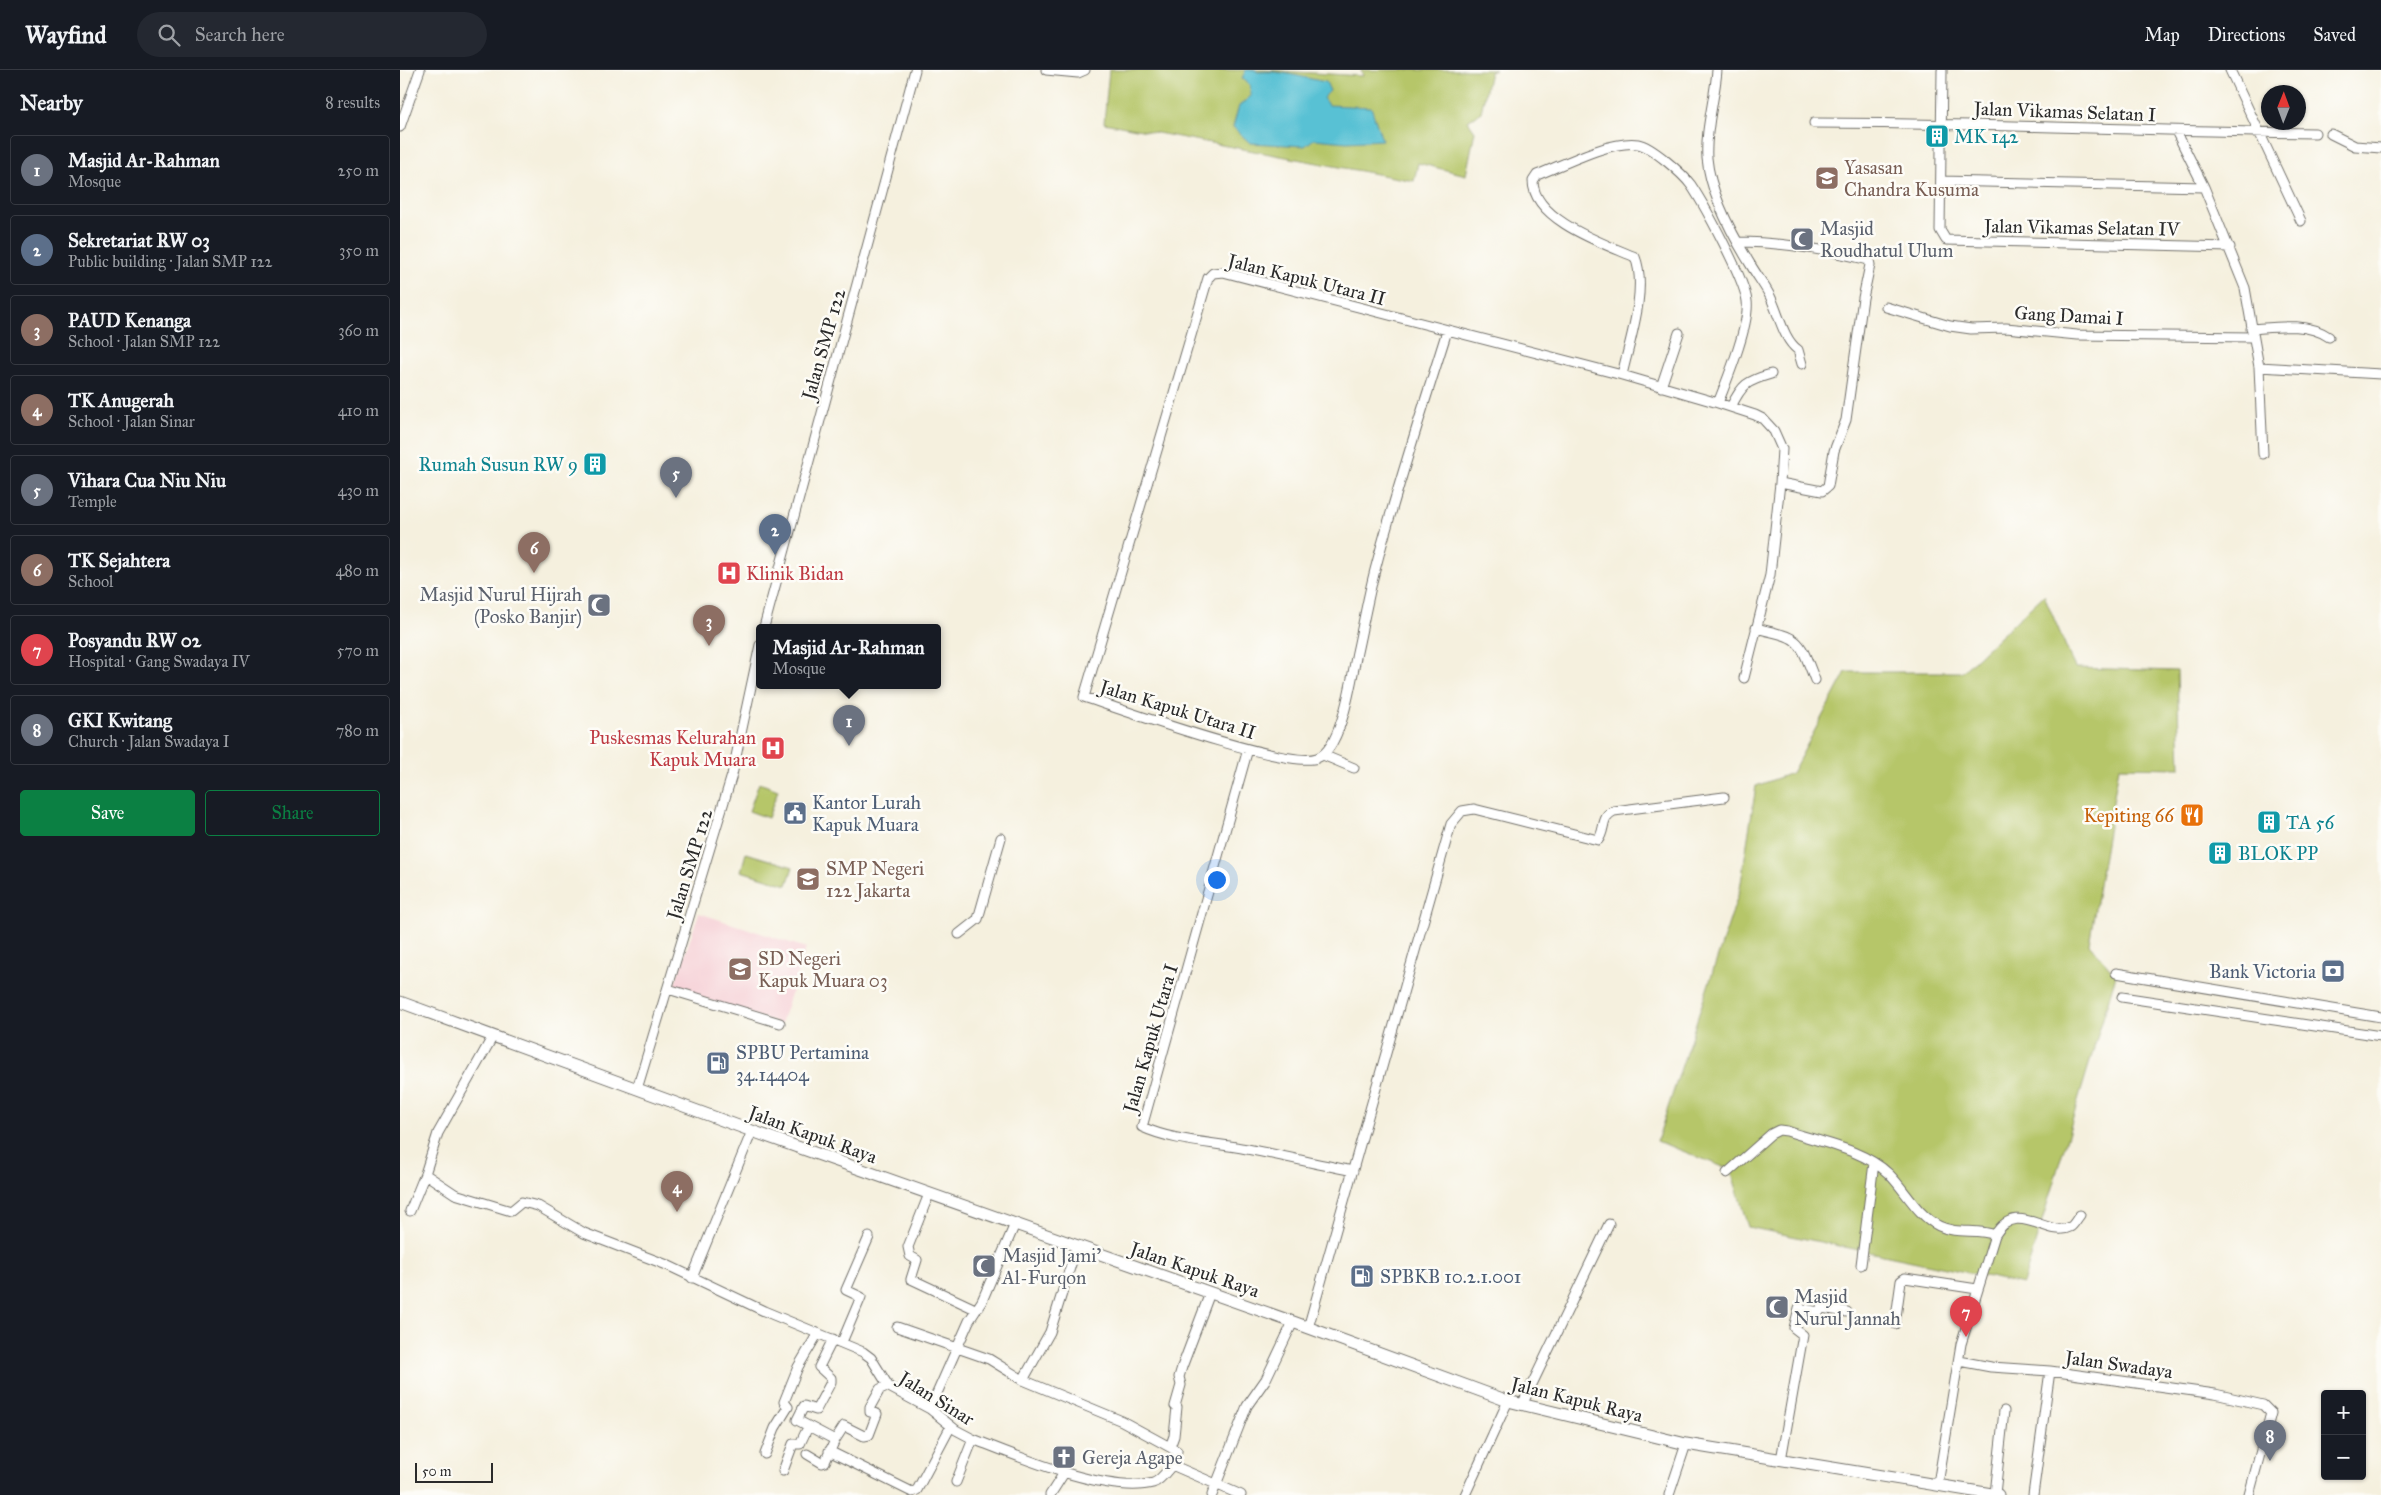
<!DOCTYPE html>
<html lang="en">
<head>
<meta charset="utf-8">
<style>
	:root { --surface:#171b24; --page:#242831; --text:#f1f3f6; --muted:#9ea1a6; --line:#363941; --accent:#0b8043 }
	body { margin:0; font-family:"IM FELL Great Primer",serif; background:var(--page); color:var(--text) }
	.controls { position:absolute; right:15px; bottom:15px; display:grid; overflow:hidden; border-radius:5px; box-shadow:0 1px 4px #0004 }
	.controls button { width:45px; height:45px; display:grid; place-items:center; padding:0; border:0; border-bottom:1px solid var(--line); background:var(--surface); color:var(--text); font:25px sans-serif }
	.compass { position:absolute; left:1861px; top:15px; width:45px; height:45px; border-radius:50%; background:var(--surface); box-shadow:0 1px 4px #0004; rotate:1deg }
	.scale { position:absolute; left:15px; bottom:12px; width:78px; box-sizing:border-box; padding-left:5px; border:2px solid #2b2b2b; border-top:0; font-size:14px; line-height:18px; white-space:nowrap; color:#2b2b2b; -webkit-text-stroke:4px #fdfcf7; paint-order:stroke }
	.you { position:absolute; left:816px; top:809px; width:18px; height:18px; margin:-12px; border:4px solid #fff; border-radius:50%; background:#1a73e8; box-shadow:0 0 0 8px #1a73e833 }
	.badge { display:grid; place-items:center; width:32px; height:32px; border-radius:50%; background:var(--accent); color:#fff; font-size:16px; font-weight:700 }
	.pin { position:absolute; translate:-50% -41px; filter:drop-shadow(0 1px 2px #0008) }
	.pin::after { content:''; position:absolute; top:26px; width:18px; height:15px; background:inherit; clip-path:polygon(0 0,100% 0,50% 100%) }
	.popup { position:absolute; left:356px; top:554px; width:185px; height:65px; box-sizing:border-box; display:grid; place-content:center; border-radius:5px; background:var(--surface); filter:drop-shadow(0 1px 4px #0005); font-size:16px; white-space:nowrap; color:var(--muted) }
	.popup b { font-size:19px; color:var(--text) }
	.popup::after { content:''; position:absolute; left:50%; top:100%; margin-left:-10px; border:10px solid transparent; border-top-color:var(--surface) }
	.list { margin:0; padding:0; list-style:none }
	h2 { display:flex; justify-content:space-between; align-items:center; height:65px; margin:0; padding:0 20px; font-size:21px }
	h2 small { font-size:16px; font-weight:400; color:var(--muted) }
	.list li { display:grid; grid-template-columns:32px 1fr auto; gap:15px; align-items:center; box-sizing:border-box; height:70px; margin:0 10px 10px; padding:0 10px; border:1px solid var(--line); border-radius:5px }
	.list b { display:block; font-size:19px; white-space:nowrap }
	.list p { margin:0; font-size:16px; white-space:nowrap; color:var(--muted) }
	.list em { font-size:16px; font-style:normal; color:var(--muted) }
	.actions { display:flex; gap:10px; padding:15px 20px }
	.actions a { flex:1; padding:11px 0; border:1px solid var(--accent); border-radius:5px; text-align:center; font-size:18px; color:var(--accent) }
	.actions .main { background:var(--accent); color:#fff }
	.icon { flex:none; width:28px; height:28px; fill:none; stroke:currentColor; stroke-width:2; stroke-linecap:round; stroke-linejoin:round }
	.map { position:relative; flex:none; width:1981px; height:1425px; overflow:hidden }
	header { display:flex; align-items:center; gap:30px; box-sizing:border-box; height:70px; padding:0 25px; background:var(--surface); border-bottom:1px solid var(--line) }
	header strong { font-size:24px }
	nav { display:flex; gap:28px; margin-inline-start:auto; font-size:18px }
	.search { width:350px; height:45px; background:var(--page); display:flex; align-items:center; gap:12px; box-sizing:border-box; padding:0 18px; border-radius:28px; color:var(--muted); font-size:19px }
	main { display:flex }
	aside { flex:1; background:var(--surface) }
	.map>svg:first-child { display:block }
	.built { fill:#f6cfd6 }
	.green { fill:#b6c669; stroke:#70784a }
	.water { fill:#58c1d4; stroke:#427680 }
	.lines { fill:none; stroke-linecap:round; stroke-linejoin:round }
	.minor-casing { stroke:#72706a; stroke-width:11 }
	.secondary-casing { stroke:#72706a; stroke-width:13 }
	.minor { stroke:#fff; stroke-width:9 }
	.secondary { stroke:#fff; stroke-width:11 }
	.labels { text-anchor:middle; stroke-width:5; stroke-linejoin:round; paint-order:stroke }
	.street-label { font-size:19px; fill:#2b2b2b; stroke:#fdfcf7 }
	.culture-label { font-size:19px; fill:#0d838f; stroke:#fdfcf7; text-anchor:start }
	.education-label { font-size:19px; fill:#785e54; stroke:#fdfcf7; text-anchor:start }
	.worship-label { font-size:19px; fill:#5b616d; stroke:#fdfcf7; text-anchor:start }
	.health-label { font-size:19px; fill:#be3a42; stroke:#fdfcf7; text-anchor:start }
	.service-label { font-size:19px; fill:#4e5e75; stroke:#fdfcf7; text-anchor:start }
	.food-label { font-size:19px; fill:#c56008; stroke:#fdfcf7; text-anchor:end }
</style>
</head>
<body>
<header>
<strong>Wayfind</strong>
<div class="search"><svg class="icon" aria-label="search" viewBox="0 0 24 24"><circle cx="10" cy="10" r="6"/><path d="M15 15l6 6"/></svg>Search here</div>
<nav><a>Map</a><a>Directions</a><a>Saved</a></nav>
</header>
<main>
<aside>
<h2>Nearby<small>8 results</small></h2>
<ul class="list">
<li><span class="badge" style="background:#6b7280">1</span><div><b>Masjid Ar-Rahman</b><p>Mosque</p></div><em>250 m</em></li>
<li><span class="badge" style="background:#5c6f8a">2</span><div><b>Sekretariat RW 03</b><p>Public building · Jalan SMP 122</p></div><em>350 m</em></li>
<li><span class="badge" style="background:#8d6e63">3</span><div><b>PAUD Kenanga</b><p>School · Jalan SMP 122</p></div><em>360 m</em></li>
<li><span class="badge" style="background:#8d6e63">4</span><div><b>TK Anugerah</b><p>School · Jalan Sinar</p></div><em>410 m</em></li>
<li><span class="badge" style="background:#6b7280">5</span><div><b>Vihara Cua Niu Niu</b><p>Temple</p></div><em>430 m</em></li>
<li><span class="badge" style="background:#8d6e63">6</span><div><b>TK Sejahtera</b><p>School</p></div><em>480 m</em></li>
<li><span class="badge" style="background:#e0444e">7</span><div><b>Posyandu RW 02</b><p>Hospital · Gang Swadaya IV</p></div><em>570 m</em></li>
<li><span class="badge" style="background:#6b7280">8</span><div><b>GKI Kwitang</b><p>Church · Jalan Swadaya I</p></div><em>780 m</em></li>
</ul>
<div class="actions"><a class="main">Save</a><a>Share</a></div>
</aside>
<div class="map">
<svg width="1981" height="1425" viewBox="0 0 1981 1425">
	<rect width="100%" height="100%" fill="#fdfcf7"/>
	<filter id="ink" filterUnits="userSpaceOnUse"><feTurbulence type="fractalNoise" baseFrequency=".02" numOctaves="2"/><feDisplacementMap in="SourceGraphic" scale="10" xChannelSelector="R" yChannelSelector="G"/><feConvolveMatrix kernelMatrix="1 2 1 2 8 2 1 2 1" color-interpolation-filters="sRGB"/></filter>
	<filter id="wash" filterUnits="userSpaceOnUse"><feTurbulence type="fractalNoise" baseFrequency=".0096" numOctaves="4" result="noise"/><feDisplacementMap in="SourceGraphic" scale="20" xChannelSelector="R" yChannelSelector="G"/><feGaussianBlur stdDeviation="1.12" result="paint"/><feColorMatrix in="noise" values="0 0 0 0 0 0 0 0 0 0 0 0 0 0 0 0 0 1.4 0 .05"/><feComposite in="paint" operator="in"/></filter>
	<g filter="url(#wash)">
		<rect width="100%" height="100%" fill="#f5f0de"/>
		<!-- built -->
		<path class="built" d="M 299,843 L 406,878 L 381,954 L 273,919 Z"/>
		<!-- green -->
		<path class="green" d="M 709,0 L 864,0 L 963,6 L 961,0 L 1095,0 L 1090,2 L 1081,42 L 1068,51 L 1075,61 L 1066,105 L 1018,93 L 1014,111 L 704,53 Z
			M 1644,525 L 1675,598 L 1777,601 L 1780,698 L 1719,697 L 1689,874 L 1716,905 L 1623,1214 L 1348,1157 L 1331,1100 L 1257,1071 L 1340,819 L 1356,716 L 1392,703 L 1446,602 L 1562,602 Z
			M 359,713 L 378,720 L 368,748 L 349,741 Z
			M 346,783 L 393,797 L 387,815 L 341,801 Z"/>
		<!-- water -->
		<path class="water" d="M 846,0 L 855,0 L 858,2 C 882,0 903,8 926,12 L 930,21 L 923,28 L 928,35 L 971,37 L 982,70 L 947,72 L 914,69 L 905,76 L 850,73 L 833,57 L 839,36 L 851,26 L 850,15 L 842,8 Z"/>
	</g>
	<g filter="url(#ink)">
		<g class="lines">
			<!-- minor casing -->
			<g class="minor-casing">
				<path id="minor" d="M 646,0 L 678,3 L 685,0
					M 1317,0 C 1315,29 1305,59 1307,88 C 1310,123 1334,168 1352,197 C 1358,207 1365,216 1370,226 C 1379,244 1383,269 1398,280 L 1402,294
					M 1542,0 L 1540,160 L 1546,170 L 1830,177
					M 1830,0 L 1901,151
					M 1414,53 C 1581,53 1748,61 1915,63
					M 0,57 L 20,0
					M 1776,61 L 1804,117 L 1845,218 L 1859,297 L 1863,384
					M 1931,64 L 1955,76 L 1981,78
					M 1541,111 L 1804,117
					M 1339,172 C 1383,172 1426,180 1469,190 L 1470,195 L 1463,228 L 1446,350 L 1434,381 L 1428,416 L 1422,421 L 1380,413
					M 1486,237 L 1550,256 L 1571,259 L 1606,258 L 1677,265 L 1853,267
					M 1851,259 C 1877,257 1907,252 1929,267
					M 1047,261 C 1022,341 996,420 975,500 C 968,527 963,555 957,582 C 952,606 942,680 917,688 C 887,699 723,640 684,627 L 808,208 L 813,203 L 823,202 L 1222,305 L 1318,333 L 1355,345 L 1363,349 L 1374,361 L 1382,379 L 1380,413 L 1370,505 L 1344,608
					M 1859,297 L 1981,304
					M 1222,305 C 1229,273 1248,219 1235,187 C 1205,174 1133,150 1133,111 L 1137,105 C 1163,95 1210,70 1238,74 C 1251,76 1283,104 1291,115 C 1305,136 1344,208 1347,231 C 1350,254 1327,310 1318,333
					M 1261,317 L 1279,263
					M 1331,337 C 1342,314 1347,311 1371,304
					M 364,557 L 515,0
					M 1356,558 C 1402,569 1398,567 1415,610
					M 848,679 L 742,1057 C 775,1072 812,1072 847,1079 C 883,1086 918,1094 953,1101
					M 923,685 L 954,698
					M 559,864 L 578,849 L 601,768
					M 1716,903 L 1981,947
					M 268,919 L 380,953
					M 1722,927 L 1981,966
					M 237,1019 L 332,705 L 360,575
					M 1327,1103 L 1371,1064 L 1379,1060 L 1387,1061 C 1419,1072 1463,1079 1489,1104 C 1506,1121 1517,1145 1539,1156 C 1558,1165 1577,1158 1595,1165
					M 25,1104 L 55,1124 L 111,1141 L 122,1132 L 138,1136 L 184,1163 L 267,1195 L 364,1241 L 463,1282 L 471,1288 L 489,1317 L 530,1339 L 556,1360 L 573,1369 C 617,1386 708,1425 753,1413 C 760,1411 767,1401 772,1395 L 841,1425
					M 529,1124 L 508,1177 L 510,1186 L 517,1190 L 511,1209 L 573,1238 L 574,1241
					M 10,1141 L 25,1104 L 38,1063 L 93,966
					M 1461,1195 L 1474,1093
					M 292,1208 L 352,1061
					M 1495,1254 L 1501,1211 L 1505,1208 L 1577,1219
					M 497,1257 L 589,1289 L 623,1310 L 722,1351 L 777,1381 L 772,1395
					M 908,1258 L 1051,754 L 1062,741 L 1074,739 L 1198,770 C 1206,760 1200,747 1214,741 L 1324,727
					M 433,1269 L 419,1297 L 431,1308 L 431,1312 L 416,1340 L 404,1336 L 397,1350 L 435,1370
					M 442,1272 L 461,1227 L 446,1220 L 469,1167
					M 1559,1291 L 1591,1297 L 1650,1301 L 1815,1324 L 1863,1335 L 1871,1343 L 1849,1425
					M 623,1310 L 650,1262 L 677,1175
					M 1122,1335 L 1209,1154
					M 530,1339 L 569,1251 L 582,1231 L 615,1154
					M 770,1377 L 774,1366 L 777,1337 L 775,1336 L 781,1315 L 779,1307 L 782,1297 L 810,1223
					M 429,1381 L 512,1422 L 517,1420 L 551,1356
					M 365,1384 L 375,1358 L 388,1337 L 384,1332 L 398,1297 L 418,1263
					M 407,1384 L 422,1393 L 425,1392 L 435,1370 L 444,1356 L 464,1366 L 469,1365 L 477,1344 L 470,1342 L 470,1337 L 480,1319 L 487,1316
					M 1381,1390 L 1403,1265 L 1394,1258 L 1399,1238 L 1419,1242 L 1421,1238 L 1447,1242
					M 383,1401 L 393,1374 L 400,1374 L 408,1357
					M 556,1412 L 573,1369
					M 1538,1414 L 1561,1274 L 1595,1165 C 1617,1128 1648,1169 1670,1157 C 1674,1155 1677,1148 1680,1145
					M 1595,1424 L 1604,1341
					M 650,1425 L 664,1403
					M 812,1425 L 847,1336 L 866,1309 L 893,1252
					M 1065,1425 L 1108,1331
					M 1269,1425 L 1286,1374
					M 1633,1425 L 1650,1301"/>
			</g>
			<!-- secondary casing -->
			<g class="secondary-casing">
				<path id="secondary" d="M 0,932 L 352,1061 L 893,1252 L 1108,1331 L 1286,1374 L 1598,1425"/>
			</g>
			<!-- minor -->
			<use href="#minor" class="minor"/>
			<!-- secondary -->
			<use href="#secondary" class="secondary"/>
		</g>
	</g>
	<!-- icons -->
	<defs>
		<g id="building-square" transform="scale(1.25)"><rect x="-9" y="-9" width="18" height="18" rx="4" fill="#0f9aa8" stroke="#fdfcf7"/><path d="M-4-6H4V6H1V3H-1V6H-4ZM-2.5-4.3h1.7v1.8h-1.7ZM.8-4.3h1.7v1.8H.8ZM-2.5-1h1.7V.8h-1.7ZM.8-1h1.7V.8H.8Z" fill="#fff"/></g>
		<g id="school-square" transform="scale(1.25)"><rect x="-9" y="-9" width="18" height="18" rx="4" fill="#8d6e63" stroke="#fdfcf7"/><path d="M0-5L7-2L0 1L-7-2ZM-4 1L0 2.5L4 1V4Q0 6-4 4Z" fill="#fff"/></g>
		<g id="mosque-square" transform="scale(1.25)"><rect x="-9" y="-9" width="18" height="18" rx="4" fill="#6b7280" stroke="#fdfcf7"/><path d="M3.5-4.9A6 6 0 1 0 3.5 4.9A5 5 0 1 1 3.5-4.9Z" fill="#fff"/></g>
		<g id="hospital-square" transform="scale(1.25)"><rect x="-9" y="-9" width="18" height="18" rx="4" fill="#e0444e" stroke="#fdfcf7"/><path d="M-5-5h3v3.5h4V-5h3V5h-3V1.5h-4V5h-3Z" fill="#fff"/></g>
		<g id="civic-square" transform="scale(1.25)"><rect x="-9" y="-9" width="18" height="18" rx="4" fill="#5c6f8a" stroke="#fdfcf7"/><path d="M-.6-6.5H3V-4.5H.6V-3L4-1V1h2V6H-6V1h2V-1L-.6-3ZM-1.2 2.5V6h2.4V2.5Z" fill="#fff"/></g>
		<g id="restaurant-square" transform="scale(1.25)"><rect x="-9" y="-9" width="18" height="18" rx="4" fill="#e8710a" stroke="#fdfcf7"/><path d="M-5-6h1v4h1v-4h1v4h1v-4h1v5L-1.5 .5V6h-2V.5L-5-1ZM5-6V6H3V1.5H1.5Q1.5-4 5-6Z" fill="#fff"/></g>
		<g id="bank-square" transform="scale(1.25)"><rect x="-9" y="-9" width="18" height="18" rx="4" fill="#5c6f8a" stroke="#fdfcf7"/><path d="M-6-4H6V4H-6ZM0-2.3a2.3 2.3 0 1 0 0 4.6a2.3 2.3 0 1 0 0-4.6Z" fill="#fff"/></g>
		<g id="fuel-square" transform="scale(1.25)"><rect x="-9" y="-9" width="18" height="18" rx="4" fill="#5c6f8a" stroke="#fdfcf7"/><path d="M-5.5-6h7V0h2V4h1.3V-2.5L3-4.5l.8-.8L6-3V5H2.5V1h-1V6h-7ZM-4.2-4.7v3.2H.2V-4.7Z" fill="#fff"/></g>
		<g id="church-square" transform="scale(1.25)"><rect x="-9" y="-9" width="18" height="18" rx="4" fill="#6b7280" stroke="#fdfcf7"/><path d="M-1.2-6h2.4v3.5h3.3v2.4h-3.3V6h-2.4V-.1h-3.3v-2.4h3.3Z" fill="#fff"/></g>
	</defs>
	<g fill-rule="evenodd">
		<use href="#building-square" x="1537" y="66"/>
		<use href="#school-square" x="1427" y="108"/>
		<use href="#mosque-square" x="1402" y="169"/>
		<use href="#building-square" x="195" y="394"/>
		<use href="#hospital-square" x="329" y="503"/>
		<use href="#mosque-square" x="199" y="535"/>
		<use href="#hospital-square" x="373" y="678"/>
		<use href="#civic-square" x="395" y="743"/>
		<use href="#restaurant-square" x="1792" y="745"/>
		<use href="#building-square" x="1869" y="752"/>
		<use href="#building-square" x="1820" y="783"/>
		<use href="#school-square" x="408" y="809"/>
		<use href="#school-square" x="340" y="899"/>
		<use href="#bank-square" x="1933" y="901"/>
		<use href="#fuel-square" x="318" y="993"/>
		<use href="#mosque-square" x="584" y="1196"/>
		<use href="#fuel-square" x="962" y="1206"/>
		<use href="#mosque-square" x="1377" y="1237"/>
		<use href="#church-square" x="664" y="1387"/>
	</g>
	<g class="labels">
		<!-- street labels -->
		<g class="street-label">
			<text transform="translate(1665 41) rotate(2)" y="7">Jalan Vikamas Selatan I</text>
			<text transform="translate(1682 157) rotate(1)" y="7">Jalan Vikamas Selatan IV</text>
			<text transform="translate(907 209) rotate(14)" y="7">Jalan Kapuk Utara II</text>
			<text transform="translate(1669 245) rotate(3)" y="7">Gang Damai I</text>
			<text transform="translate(423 274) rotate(-74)" y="7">Jalan SMP 122</text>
			<text transform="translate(778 639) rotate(17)" y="7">Jalan Kapuk Utara II</text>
			<text transform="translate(289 794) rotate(-73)" y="7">Jalan SMP 122</text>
			<text transform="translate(750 968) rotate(-74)" y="7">Jalan Kapuk Utara I</text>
			<text transform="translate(413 1064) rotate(20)" y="7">Jalan Kapuk Raya</text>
			<text transform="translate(795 1199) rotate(19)" y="7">Jalan Kapuk Raya</text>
			<text transform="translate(1719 1294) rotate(8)" y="7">Jalan Swadaya</text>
			<text transform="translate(537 1328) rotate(32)" y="7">Jalan Sinar</text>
			<text transform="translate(1177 1329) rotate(14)" y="7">Jalan Kapuk Raya</text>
		</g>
		<!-- culture labels -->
		<g class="culture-label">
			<text x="1554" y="73">MK 142</text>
			<text x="178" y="401" text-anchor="end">Rumah Susun RW 9</text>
			<text x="1886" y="759">TA 56</text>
			<text x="1838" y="790">BLOK PP</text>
		</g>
		<!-- education labels -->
		<g class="education-label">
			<text x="1444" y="104">Yasasan<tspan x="1444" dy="22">Chandra Kusuma</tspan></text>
			<text x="426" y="805">SMP Negeri<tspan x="426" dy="22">122 Jakarta</tspan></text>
			<text x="358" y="895">SD Negeri<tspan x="358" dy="22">Kapuk Muara 03</tspan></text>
		</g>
		<!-- worship labels -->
		<g class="worship-label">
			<text x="1420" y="165">Masjid<tspan x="1420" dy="22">Roudhatul Ulum</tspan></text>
			<text x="182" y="531" text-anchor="end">Masjid Nurul Hijrah<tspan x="182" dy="22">(Posko Banjir)</tspan></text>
			<text x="602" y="1192">Masjid Jami'<tspan x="602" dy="22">Al-Furqon</tspan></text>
			<text x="1394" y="1233">Masjid<tspan x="1394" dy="22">Nurul Jannah</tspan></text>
			<text x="682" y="1394">Gereja Agape</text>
		</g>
		<!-- health labels -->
		<g class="health-label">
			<text x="346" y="510">Klinik Bidan</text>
			<text x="356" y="674" text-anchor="end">Puskesmas Kelurahan<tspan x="356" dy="22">Kapuk Muara</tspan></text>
		</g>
		<!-- service labels -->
		<g class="service-label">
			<text x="412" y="739">Kantor Lurah<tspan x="412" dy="22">Kapuk Muara</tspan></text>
			<text x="1916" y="908" text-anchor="end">Bank Victoria</text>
			<text x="336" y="989">SPBU Pertamina<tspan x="336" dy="22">34.14404</tspan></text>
			<text x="980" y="1213">SPBKB 10.2.1.001</text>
		</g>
		<!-- food labels -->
		<g class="food-label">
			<text x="1774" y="752">Kepiting 66</text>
		</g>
	</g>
</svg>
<div class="controls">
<button>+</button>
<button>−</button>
</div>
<svg class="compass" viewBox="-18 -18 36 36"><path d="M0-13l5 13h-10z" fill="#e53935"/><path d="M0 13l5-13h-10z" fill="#9ea1a6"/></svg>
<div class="scale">50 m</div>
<div class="you"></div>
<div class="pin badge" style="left:449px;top:676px;background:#6b7280">1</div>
<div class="popup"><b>Masjid Ar-Rahman</b>Mosque</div>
<div class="pin badge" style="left:375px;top:485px;background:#5c6f8a">2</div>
<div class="pin badge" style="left:309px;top:576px;background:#8d6e63">3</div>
<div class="pin badge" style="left:277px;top:1142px;background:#8d6e63">4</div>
<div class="pin badge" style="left:276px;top:428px;background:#6b7280">5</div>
<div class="pin badge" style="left:134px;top:503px;background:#8d6e63">6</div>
<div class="pin badge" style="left:1566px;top:1267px;background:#e0444e">7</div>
<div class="pin badge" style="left:1870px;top:1391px;background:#6b7280">8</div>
</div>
</main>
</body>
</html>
